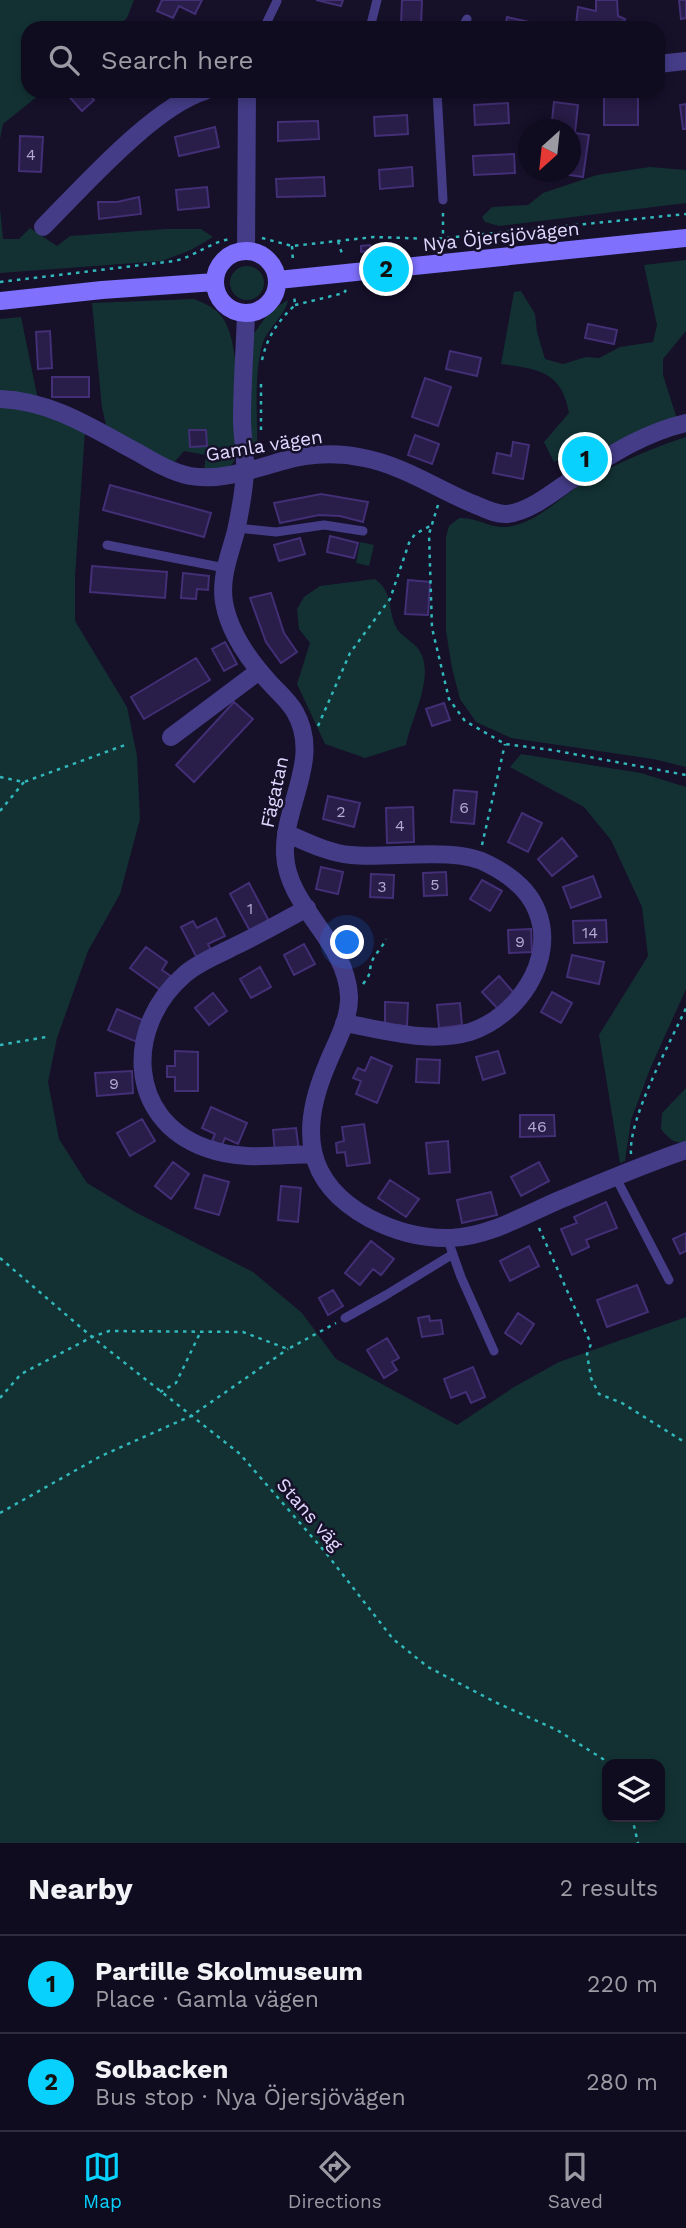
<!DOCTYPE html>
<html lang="en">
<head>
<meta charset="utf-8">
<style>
	:root { --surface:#100c1f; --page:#1e1a2c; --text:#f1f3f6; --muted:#9c9ba4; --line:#302c3d; --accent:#07d1fc }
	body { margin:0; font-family:"Work Sans",sans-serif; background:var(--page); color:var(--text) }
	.controls { position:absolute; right:21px; bottom:21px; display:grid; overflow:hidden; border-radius:14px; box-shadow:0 4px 10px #0003 }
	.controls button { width:63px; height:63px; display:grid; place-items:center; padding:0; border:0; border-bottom:2px solid var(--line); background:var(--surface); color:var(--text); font:35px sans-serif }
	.compass { position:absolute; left:518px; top:119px; width:63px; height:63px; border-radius:50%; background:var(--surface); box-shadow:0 4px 10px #0003; rotate:207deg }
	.you { position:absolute; left:348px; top:943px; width:24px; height:24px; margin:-18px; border:5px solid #fff; border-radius:50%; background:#1a73e8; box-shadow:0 0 0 10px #1a73e833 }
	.badge { display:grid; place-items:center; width:46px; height:46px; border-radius:50%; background:var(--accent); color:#111; font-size:23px; font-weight:700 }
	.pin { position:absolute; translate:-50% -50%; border:4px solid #fff; box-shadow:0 2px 7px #0006 }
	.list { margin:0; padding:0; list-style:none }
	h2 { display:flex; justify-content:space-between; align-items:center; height:91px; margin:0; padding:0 28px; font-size:30px }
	h2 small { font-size:23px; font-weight:400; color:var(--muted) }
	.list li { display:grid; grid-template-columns:46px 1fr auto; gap:21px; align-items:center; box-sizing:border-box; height:98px; padding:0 28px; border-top:2px solid var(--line) }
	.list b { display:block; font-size:26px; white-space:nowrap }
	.list p { margin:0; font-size:23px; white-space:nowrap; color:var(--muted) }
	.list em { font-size:23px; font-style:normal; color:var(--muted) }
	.icon { flex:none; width:38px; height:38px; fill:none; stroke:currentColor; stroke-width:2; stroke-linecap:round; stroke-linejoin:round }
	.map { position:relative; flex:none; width:686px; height:1843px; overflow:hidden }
	.search { position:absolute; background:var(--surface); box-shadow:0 4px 10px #0003; left:21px; right:21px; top:21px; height:77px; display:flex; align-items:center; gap:18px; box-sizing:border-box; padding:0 24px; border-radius:21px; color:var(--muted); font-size:26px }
	.sheet { height:287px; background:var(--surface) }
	nav { display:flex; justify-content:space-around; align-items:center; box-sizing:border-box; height:98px; border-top:2px solid var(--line); background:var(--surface); font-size:19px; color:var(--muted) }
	nav a { display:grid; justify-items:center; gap:4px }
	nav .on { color:var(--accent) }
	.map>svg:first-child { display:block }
	.green { fill:#133133; fill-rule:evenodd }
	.building { fill:#291d49; stroke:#422f75; stroke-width:2 }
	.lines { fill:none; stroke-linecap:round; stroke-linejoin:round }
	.path { stroke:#31b8ba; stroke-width:2.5; stroke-dasharray:3.5 5; stroke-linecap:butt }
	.lane { stroke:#443c87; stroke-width:9 }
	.street { stroke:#443c87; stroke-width:18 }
	.secondary { stroke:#7f70fd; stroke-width:18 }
	.labels { text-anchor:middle; stroke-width:5; stroke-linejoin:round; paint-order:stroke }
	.number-label { font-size:16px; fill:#b2a9d2 }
	.street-label { font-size:19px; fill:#e0d8ff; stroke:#161029 }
</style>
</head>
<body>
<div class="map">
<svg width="686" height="1843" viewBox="0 0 686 1843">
	<rect width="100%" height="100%" fill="#161029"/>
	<!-- green -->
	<path class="green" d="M 0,0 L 134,0 L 127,18 L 116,28 L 28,28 L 28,91 L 44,91 L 3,124 L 0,139 Z
		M 650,167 L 686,170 L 686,203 L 499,226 L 485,222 L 482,217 L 492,207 L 528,205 L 543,193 L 597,175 Z
		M 0,208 L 3,239 L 19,239 L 30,228 L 57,246 L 70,236 L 166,229 L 201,229 L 213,237 L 191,250 L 162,261 L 0,273 Z
		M 686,260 L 686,331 L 663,359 L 663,375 L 677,419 L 609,446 L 595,442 L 554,462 L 544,442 L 569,413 C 562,371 538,369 501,364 L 514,292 L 521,291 L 535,314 L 537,332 L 545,359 L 563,364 L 586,357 L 599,358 L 620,347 L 653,342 L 657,325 L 644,265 Z
		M230 283a17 17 0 1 1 34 0a17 17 0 1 1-34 0Z
		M 194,299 C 204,303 216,308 222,317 C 242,344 237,419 237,453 C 232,473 222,468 204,470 L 206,455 L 184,451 L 171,466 L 106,425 L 102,408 L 92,303 Z
		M 288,300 C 286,314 269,327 263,342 C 253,374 258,418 257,452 L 253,453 L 249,445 L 253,335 L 270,311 Z
		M 21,317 L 37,395 L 49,411 L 85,431 L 75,576 L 75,621 L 127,707 L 137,756 L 140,819 L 120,894 L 88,951 L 57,1038 L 48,1082 L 59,1139 L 87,1183 L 135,1212 L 253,1272 L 302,1313 L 336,1359 L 457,1425 L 514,1387 L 559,1362 L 686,1317 L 686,1843 L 0,1843 L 0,319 ZM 607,1764 L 660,1764 L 660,1817 L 607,1817 Z
		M 686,437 L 686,767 L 653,759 L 511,738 L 476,722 L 460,699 L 452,668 L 446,631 L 446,537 L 449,526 L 459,518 C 477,517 489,528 506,527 C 537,524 561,496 586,481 C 617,463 652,448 686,437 Z
		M 360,542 L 374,545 L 369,566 L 356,563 Z
		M 375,579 C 394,593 387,608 396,627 C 400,636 413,641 419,650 C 436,676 411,718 406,745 L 365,758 L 325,744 L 297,684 L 310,643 L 299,629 L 297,609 L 304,597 L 320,586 Z
		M 521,754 L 641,773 L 686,787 L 686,989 L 650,1069 L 631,1120 L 625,1161 L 620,1163 L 599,1035 L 648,956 L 642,907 L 611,840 L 584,807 L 510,767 Z
		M 686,1088 L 686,1142 C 675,1145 667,1137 661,1129 L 662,1113 Z"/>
	<!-- building -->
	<path class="building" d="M 162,0 L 202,0 L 195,14 L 179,6 L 173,18 L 157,11 Z
		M 316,0 L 343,0 L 341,6 Z
		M 402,0 L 422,0 L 421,27 L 401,26 Z
		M 596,0 L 617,0 L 618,16 L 625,19 L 621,28 L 585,28 L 576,25 L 578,7 L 596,11 Z
		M 679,0 L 686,0 L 686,18 L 681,19 Z
		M 507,17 L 529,22 L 527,28 L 505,28 Z
		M 64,91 L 86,91 L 94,100 L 82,111 Z
		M 604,91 L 638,91 L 638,125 L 604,125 Z
		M 554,102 L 578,105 L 575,133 L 589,135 L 583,177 L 558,173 L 570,172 L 570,130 L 551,130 Z
		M 508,103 L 509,123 L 475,125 L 474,105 Z
		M 686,104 L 686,129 L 683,129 L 680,105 Z
		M 407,115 L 408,134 L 375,136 L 374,117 Z
		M 318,121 L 319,139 L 278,141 L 278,122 Z
		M 215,127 L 219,147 L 179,156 L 175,137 Z
		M 20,136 L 43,137 L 41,172 L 19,171 Z
		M 514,154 L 515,173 L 474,175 L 473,156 Z
		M 412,167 L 413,186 L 380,189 L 379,170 Z
		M 324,177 L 325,196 L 277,197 L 276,179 Z
		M 207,187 L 209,207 L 178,210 L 176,190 Z
		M 139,197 L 141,214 L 99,219 L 98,202 L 117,202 Z
		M 370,245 L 370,251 L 361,252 L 361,246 Z
		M 588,324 L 617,330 L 614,344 L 585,338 Z
		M 50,331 L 52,368 L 38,369 L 36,332 Z
		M 450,351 L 481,358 L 477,376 L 446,369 Z
		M 52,377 L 89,377 L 89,397 L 52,397 Z
		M 425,378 L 451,387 L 438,426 L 412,417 Z
		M 189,430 L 206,430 L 207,446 L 190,447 Z
		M 415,435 L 439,444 L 432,464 L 408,455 Z
		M 513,442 L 529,445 L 523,479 L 493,473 L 497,453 L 511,456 Z
		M 591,448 L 597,460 L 578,470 L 572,458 Z
		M 110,485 L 211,513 L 204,537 L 103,510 Z
		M 321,494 L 368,502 L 363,522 L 340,516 L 319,515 L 280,523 L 274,503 Z
		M 330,536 L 358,543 L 354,558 L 327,552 Z
		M 300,538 L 305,554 L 279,561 L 274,545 Z
		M 92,566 L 167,572 L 165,598 L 90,592 Z
		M 183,573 L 209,576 L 208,590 L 197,589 L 196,599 L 181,598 Z
		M 408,580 L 430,582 L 428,615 L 405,614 Z
		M 271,593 L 284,633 L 297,652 L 281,663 L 266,642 L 250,598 Z
		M 225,642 L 237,664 L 224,671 L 212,649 Z
		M 196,658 L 210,680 L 144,719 L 131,697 Z
		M 234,702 L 253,719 L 194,782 L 176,765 Z
		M 444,703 L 450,720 L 432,726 L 426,709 Z
		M 454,790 L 477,792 L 474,824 L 451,822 Z
		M 328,796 L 360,803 L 354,827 L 323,819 Z
		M 413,807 L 414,842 L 387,843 L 386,808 Z
		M 522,813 L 542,823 L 528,852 L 508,842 Z
		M 562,838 L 577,856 L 552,876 L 538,859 Z
		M 321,867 L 343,872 L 338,894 L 316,889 Z
		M 446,872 L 447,895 L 424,896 L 423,873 Z
		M 371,874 L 394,875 L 393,898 L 370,897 Z
		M 593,876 L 601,897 L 571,908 L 563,887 Z
		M 482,880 L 502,891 L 490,911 L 470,899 Z
		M 249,883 L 270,923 L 251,933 L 230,894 Z
		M 216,918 L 225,936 L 208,944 L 212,952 L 198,960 L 181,927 L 193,921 L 197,928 Z
		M 606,920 L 607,942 L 574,943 L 573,921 Z
		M 531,929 L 532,952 L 509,953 L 508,930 Z
		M 304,944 L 315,964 L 294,975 L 284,955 Z
		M 146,947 L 167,962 L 162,970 L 172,977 L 162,991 L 130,968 Z
		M 572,955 L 604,962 L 599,984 L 567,977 Z
		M 260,967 L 271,987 L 251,998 L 240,979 Z
		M 499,976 L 514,993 L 498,1009 L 482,992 Z
		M 552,992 L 572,1003 L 561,1023 L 541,1012 Z
		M 213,993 L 227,1011 L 209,1025 L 195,1008 Z
		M 385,1002 L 408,1003 L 407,1026 L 385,1025 Z
		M 460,1003 L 462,1025 L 439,1028 L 437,1005 Z
		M 117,1009 L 145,1021 L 137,1042 L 108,1030 Z
		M 175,1051 L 198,1052 L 198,1091 L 175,1091 L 175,1077 L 167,1077 L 167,1066 L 175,1066 Z
		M 498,1051 L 505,1073 L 483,1080 L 476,1057 Z
		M 371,1057 L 392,1066 L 377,1103 L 356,1094 L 361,1081 L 353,1078 L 358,1068 L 365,1071 Z
		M 417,1059 L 440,1060 L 439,1083 L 416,1082 Z
		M 132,1071 L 133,1093 L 97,1096 L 95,1073 Z
		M 211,1107 L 247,1123 L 238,1144 L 225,1138 L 222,1145 L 212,1141 L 215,1134 L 202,1128 Z
		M 520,1115 L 554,1115 L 555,1136 L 520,1137 Z
		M 142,1119 L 155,1141 L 130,1156 L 117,1133 Z
		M 364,1124 L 370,1163 L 347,1166 L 345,1152 L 337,1153 L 336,1143 L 344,1141 L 342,1127 Z
		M 296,1128 L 299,1151 L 275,1153 L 273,1130 Z
		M 448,1141 L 450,1172 L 429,1174 L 426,1143 Z
		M 173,1162 L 189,1174 L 171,1199 L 155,1186 Z
		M 539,1162 L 549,1181 L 521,1196 L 511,1177 Z
		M 204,1175 L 229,1182 L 219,1215 L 195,1208 Z
		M 390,1180 L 419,1199 L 406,1217 L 378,1198 Z
		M 281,1186 L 301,1188 L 298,1222 L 278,1220 Z
		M 491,1192 L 497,1215 L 462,1223 L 457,1200 Z
		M 606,1202 L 617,1228 L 586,1240 L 589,1247 L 572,1255 L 561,1229 L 577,1223 L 574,1217 Z
		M 686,1233 L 686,1251 L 680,1254 L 673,1239 Z
		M 371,1241 L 394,1259 L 381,1275 L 373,1269 L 360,1285 L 345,1273 Z
		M 529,1246 L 539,1266 L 510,1281 L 500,1261 Z
		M 637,1285 L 648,1312 L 607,1327 L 597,1300 Z
		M 333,1290 L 343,1306 L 328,1315 L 319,1298 Z
		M 518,1313 L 534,1324 L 521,1344 L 505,1333 Z
		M 429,1316 L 430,1321 L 441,1320 L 443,1334 L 422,1337 L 418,1318 Z
		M 387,1338 L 399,1358 L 392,1362 L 397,1370 L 384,1378 L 367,1350 Z
		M 473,1367 L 485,1397 L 471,1403 L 466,1392 L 451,1398 L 444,1379 Z"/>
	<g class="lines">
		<!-- path -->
		<path class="path" d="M 443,213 L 443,238
			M 262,238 L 292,246 L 374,237 L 435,239 L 686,214
			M 338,241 L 343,257
			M 292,246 L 293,262
			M 0,282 L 175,261 C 195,256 211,242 230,239
			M 295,305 L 344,293 L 346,290
			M 262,360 C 267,337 278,321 295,305 L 294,294
			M 261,430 L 261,384
			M 438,505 L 429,534 L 432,628 L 449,699 L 465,721 L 505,744 L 552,750 L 686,775
			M 318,726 L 350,653 L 390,599 L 409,543 L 415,534 L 430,526
			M 0,777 L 24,782 L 125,745
			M 0,811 L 24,782
			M 482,845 L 505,744
			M 363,984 C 373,971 368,973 372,961 C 375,954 382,948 386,939
			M 0,1045 L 46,1037
			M 631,1154 C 628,1119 670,1043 686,1008
			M 539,1228 L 591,1344 L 587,1354 L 591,1378 L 599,1394 L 622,1403 L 686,1443
			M 0,1258 L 92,1337 L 240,1454 L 326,1553 L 393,1639 L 428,1667 L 497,1703 L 557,1730 L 603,1759 L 607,1767
			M 160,1392 L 176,1383 L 200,1333
			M 0,1398 L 21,1374 L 92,1337 L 109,1331 L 243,1332 L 288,1349 L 336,1323
			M 0,1513 L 101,1456 L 191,1416 L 288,1349
			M 632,1817 L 638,1843"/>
		<!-- lane -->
		<path class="lane" d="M 264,28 L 277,1
			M 370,28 L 377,0
			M 462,28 L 467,19
			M 437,91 L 443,200
			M 237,528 L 276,532 L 324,525 L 363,531
			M 107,545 L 225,568
			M 615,1176 L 669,1280
			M 450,1238 L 450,1246 L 461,1277 L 494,1351
			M 345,1318 L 386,1295 L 453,1254"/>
		<!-- street -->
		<path class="street" d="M 658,64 L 686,61
			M 43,227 C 82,188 153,107 205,91
			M 246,251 L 247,91
			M 246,313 C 245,348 242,384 242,419 C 242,437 246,455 245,472 C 244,491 240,512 236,531 C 230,554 220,577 224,602 C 229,632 249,660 269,682 C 277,691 289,701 295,712 C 322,759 283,805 285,854 C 287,908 346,939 349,996 C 350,1020 335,1044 327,1065 C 300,1128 303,1182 369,1218 C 394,1231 422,1239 451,1238 C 489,1236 523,1216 557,1201 C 600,1183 642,1165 686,1150
			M 0,399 C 52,401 92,428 137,452 C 154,462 171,472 190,476 C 219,481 252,470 279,462 C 306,454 336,452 364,458 C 401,465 436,488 471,503 C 482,507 495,515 507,514 C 528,512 551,494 568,482 C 606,458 642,433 686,423
			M 171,737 L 259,671
			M 286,833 C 307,842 328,853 351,855 C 389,859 456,846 488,864 C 508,874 529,890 537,911 C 557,960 517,1017 470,1032 C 430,1044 384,1030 344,1023
			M 307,908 C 282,922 256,936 231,948 C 216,956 197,963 184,975 C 125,1026 126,1119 206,1148 C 241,1161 276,1155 312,1154"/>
		<!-- secondary -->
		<path class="secondary" d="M215 282a31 31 0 1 1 62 0a31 31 0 1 1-62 0Z
			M 278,280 L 686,238
			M 0,301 L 102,290 L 215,282"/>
	</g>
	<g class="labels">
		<!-- number labels -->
		<g class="number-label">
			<text x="31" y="160">4</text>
			<text x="464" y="813">6</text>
			<text x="341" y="817">2</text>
			<text x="400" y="831">4</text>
			<text x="435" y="890">5</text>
			<text x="382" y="892">3</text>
			<text x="250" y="914">1</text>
			<text x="590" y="938">14</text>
			<text x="520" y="947">9</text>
			<text x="114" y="1089">9</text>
			<text x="537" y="1132">46</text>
		</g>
		<!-- street labels -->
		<g class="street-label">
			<text transform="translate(501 236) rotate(-6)" y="7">Nya Öjersjövägen</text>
			<text transform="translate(264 445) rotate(-9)" y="7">Gamla vägen</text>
			<text transform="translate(274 792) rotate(-78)" y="7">Fägatan</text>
			<text transform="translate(310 1514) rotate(49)" y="7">Stans väg</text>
		</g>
	</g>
</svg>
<div class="controls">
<button><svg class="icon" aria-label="layers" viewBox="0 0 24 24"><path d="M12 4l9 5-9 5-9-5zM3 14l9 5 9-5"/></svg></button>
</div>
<svg class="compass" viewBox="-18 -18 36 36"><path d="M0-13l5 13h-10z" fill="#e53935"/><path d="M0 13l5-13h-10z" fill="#9c9ba4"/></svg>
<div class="you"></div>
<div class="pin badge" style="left:585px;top:459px">1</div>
<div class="pin badge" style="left:386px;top:269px">2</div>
<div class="search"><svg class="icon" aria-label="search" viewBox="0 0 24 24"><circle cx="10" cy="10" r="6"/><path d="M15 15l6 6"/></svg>Search here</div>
</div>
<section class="sheet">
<h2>Nearby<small>2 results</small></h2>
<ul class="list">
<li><span class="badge">1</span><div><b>Partille Skolmuseum</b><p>Place · Gamla vägen</p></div><em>220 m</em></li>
<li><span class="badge">2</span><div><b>Solbacken</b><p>Bus stop · Nya Öjersjövägen</p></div><em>280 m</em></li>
</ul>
</section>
<nav>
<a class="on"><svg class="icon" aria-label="map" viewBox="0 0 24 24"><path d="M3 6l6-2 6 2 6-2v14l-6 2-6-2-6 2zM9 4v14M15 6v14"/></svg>Map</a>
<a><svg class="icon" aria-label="directions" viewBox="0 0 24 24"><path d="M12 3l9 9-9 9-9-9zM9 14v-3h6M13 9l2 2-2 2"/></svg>Directions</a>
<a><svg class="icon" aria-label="saved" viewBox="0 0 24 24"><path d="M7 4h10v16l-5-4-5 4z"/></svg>Saved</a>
</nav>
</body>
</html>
